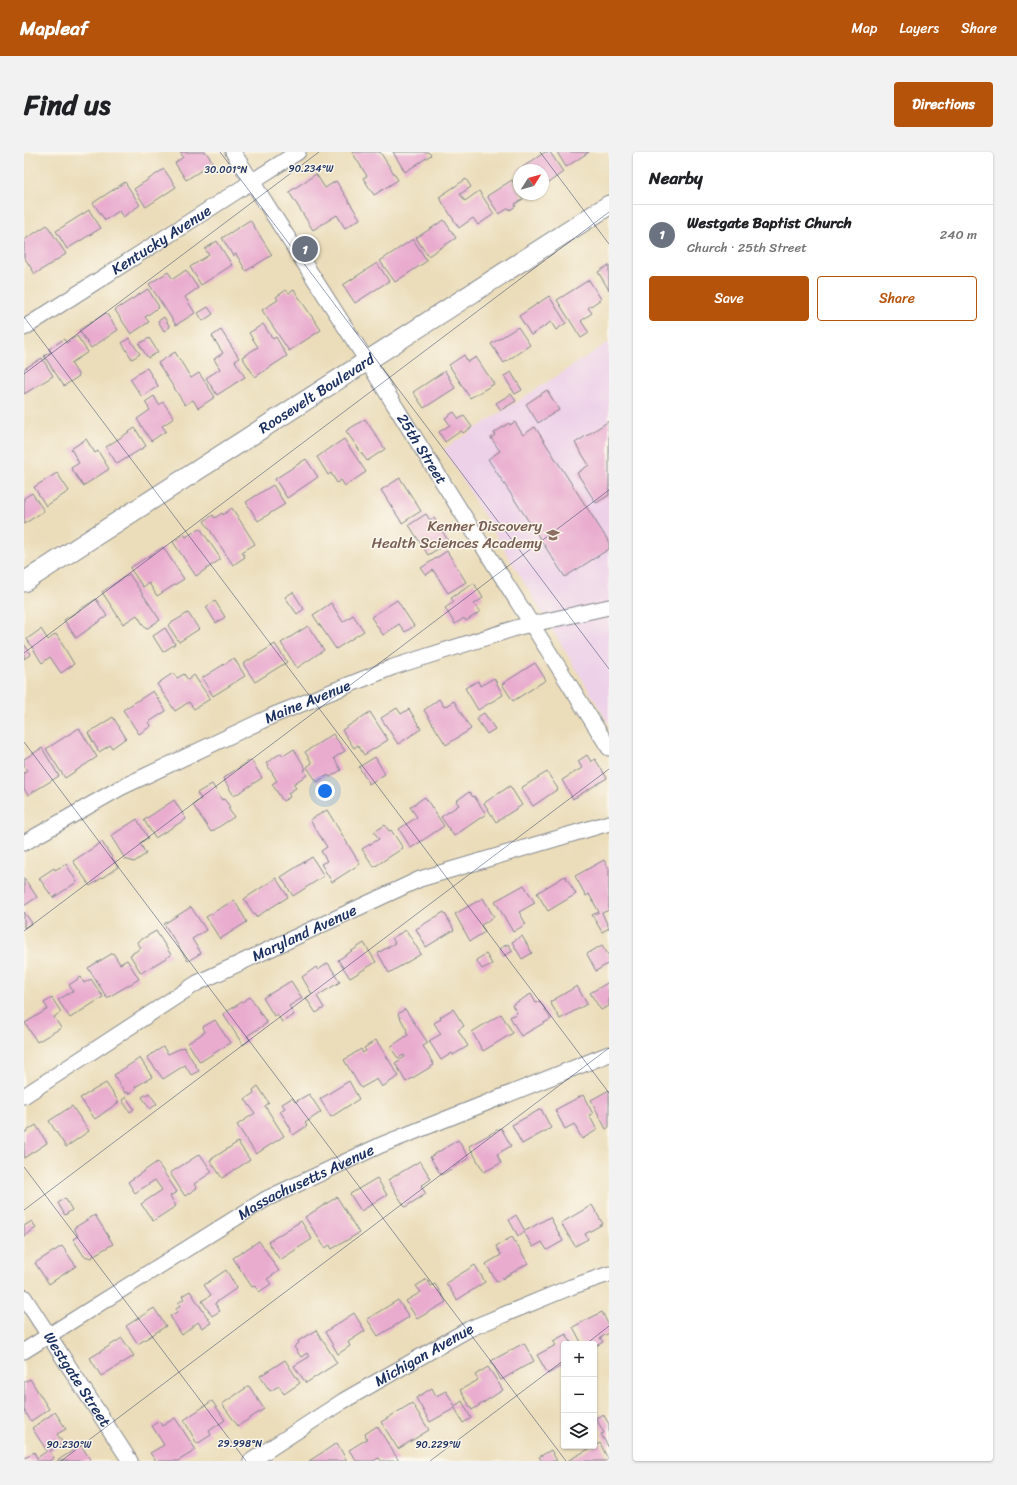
<!DOCTYPE html>
<html lang="en">
<head>
<meta charset="utf-8">
<style>
	:root { --surface:#fff; --page:#f2f2f2; --text:#202124; --muted:#757577; --line:#e0e0e0; --accent:#b45309 }
	body { margin:0; font-family:Sriracha,sans-serif; background:var(--page); color:var(--text) }
	.controls { position:absolute; right:12px; bottom:12px; display:grid; overflow:hidden; border-radius:4px; box-shadow:0 1px 3px #0004 }
	.controls button { width:36px; height:36px; display:grid; place-items:center; padding:0; border:0; border-bottom:1px solid var(--line); background:var(--surface); color:var(--text); font:20px sans-serif }
	.compass { position:absolute; left:489px; top:12px; width:36px; height:36px; border-radius:50%; background:var(--surface); box-shadow:0 1px 3px #0004; rotate:53deg }
	.you { position:absolute; left:301px; top:639px; width:14px; height:14px; margin:-10px; border:3px solid #fff; border-radius:50%; background:#1a73e8; box-shadow:0 0 0 6px #1a73e833 }
	.badge { display:grid; place-items:center; width:26px; height:26px; border-radius:50%; background:var(--accent); color:#fff; font-size:13px; font-weight:700 }
	.pin { position:absolute; translate:-50% -50%; border:2px solid #fff; box-shadow:0 1px 4px #0006 }
	.list { margin:0; padding:0; list-style:none }
	h2 { display:flex; justify-content:space-between; align-items:center; height:52px; margin:0; padding:0 16px; font-size:17px }
	h2 small { font-size:13px; font-weight:400; color:var(--muted) }
	.list li { display:grid; grid-template-columns:26px 1fr auto; gap:12px; align-items:center; box-sizing:border-box; height:60px; padding:0 16px; border-top:1px solid var(--line) }
	.list b { display:block; font-size:15px; white-space:nowrap }
	.list p { margin:0; font-size:13px; white-space:nowrap; color:var(--muted) }
	.list em { font-size:13px; font-style:normal; color:var(--muted) }
	.actions { display:flex; gap:8px; padding:12px 16px }
	.actions a { flex:1; padding:9px 0; border:1px solid var(--accent); border-radius:4px; text-align:center; font-size:14px; color:var(--accent) }
	.actions .main { background:var(--accent); color:#fff }
	.icon { flex:none; width:22px; height:22px; fill:none; stroke:currentColor; stroke-width:2; stroke-linecap:round; stroke-linejoin:round }
	.map { position:relative; flex:none; width:585px; height:1309px; overflow:hidden; border-radius:4px }
	header { display:flex; align-items:center; gap:24px; box-sizing:border-box; height:56px; padding:0 20px; background:var(--accent); color:#fff }
	header strong { font-size:19px }
	nav { display:flex; gap:22px; margin-inline-start:auto; font-size:14px }
	.intro { display:flex; align-items:center; justify-content:space-between; box-sizing:border-box; height:96px; padding:0 24px }
	h1 { margin:0; font-size:28px }
	.button { padding:10px 18px; border-radius:4px; background:var(--accent); color:#fff; font-size:14px; font-weight:700 }
	main { display:flex; gap:24px; padding:0 24px }
	aside { flex:1; background:var(--surface); border-radius:4px; box-shadow:0 1px 3px #0004 }
	.map>svg:first-child { display:block }
	.built { fill:#edd1e9 }
	.building { fill:#e9accf }
	.lines { fill:none; stroke-linecap:round; stroke-linejoin:round }
	.minor-casing { stroke:#83868c; stroke-width:17 }
	.tertiary-casing { stroke:#83868c; stroke-width:21 }
	.minor { stroke:#fff; stroke-width:15 }
	.tertiary { stroke:#fff; stroke-width:19 }
	.ticks { fill:none; stroke:#1b2f5e; stroke-width:1; stroke-opacity:0.45 }
	.labels { text-anchor:middle; stroke-width:3; stroke-linejoin:round; paint-order:stroke }
	.street-label { font-size:15px; fill:#1b2f5e; stroke:#fbf7ec }
	.education-label { font-size:15px; fill:#785e54; stroke:#fbf7ec; text-anchor:end }
	.ticks-label { font-size:10px; text-anchor:middle; fill:#1b2f5e; stroke:#fbf7ec; stroke-width:3; stroke-linejoin:round; paint-order:stroke }
</style>
</head>
<body>
<header>
<strong>Mapleaf</strong>
<nav><a>Map</a><a>Layers</a><a>Share</a></nav>
</header>
<div class="intro"><h1>Find us</h1><a class="button">Directions</a></div>
<main>
<div class="map">
<svg width="585" height="1309" viewBox="0 0 585 1309">
	<rect width="100%" height="100%" fill="#fbf7ec"/>
	<filter id="ink" filterUnits="userSpaceOnUse"><feTurbulence type="fractalNoise" baseFrequency=".025" numOctaves="2"/><feDisplacementMap in="SourceGraphic" scale="8" xChannelSelector="R" yChannelSelector="G"/><feConvolveMatrix kernelMatrix="1 2 1 2 8 2 1 2 1" color-interpolation-filters="sRGB"/></filter>
	<filter id="wash" filterUnits="userSpaceOnUse"><feTurbulence type="fractalNoise" baseFrequency=".012" numOctaves="4" result="noise"/><feDisplacementMap in="SourceGraphic" scale="16" xChannelSelector="R" yChannelSelector="G"/><feGaussianBlur stdDeviation="0.9" result="paint"/><feColorMatrix in="noise" values="0 0 0 0 0 0 0 0 0 0 0 0 0 0 0 0 0 1.4 0 .05"/><feComposite in="paint" operator="in"/></filter>
	<g filter="url(#wash)">
		<rect width="100%" height="100%" fill="#ebddba"/>
		<!-- built -->
		<path class="built" d="M 585,190 L 585,572 L 420,297 Z"/>
		<g id="blocks">
			<!-- building -->
			<path class="building" d="M 156,0 L 182,0 L 189,11 L 162,28 L 151,11 L 159,5 Z
				M 328,0 L 356,0 L 374,28 L 350,43 L 339,26 L 343,24 Z
				M 369,0 L 404,0 L 407,3 L 381,20 Z
				M 521,0 L 526,0 L 539,20 L 524,31 L 519,24 L 519,18 L 495,18 L 495,21 L 493,19 Z
				M 533,0 L 565,0 L 542,15 Z
				M 140,17 L 152,35 L 122,55 L 110,37 Z
				M 292,22 L 301,36 L 312,29 L 336,67 L 321,76 L 313,63 L 289,78 L 265,40 Z
				M 442,27 L 447,35 L 436,42 L 441,49 L 455,39 L 470,62 L 454,73 L 449,66 L 435,76 L 415,45 Z
				M 488,28 L 499,47 L 491,52 L 492,54 L 486,58 L 485,56 L 475,62 L 463,44 Z
				M 101,30 L 116,53 L 99,65 L 95,59 L 81,68 L 69,51 Z
				M 65,58 L 77,76 L 43,97 L 32,79 Z
				M 226,68 L 248,103 L 222,119 L 212,102 L 209,104 L 198,86 Z
				M 420,68 L 432,86 L 404,104 L 392,86 Z
				M 23,73 L 42,102 L 11,122 L 0,105 L 0,88 Z
				M 389,87 L 403,109 L 371,130 L 356,109 Z
				M 193,89 L 208,113 L 177,133 L 166,115 L 185,103 L 181,97 Z
				M 353,111 L 365,129 L 331,151 L 319,133 Z
				M 585,113 L 585,138 L 574,120 Z
				M 162,118 L 174,136 L 161,145 L 171,161 L 152,173 L 125,132 L 144,120 L 149,127 Z
				M 565,128 L 577,147 L 564,156 L 568,161 L 557,169 L 565,181 L 557,186 L 533,148 Z
				M 124,137 L 135,155 L 121,165 L 125,170 L 107,182 L 91,158 Z
				M 262,138 L 265,141 L 270,138 L 297,178 L 265,199 L 238,158 L 254,148 L 252,145 Z
				M 525,144 L 542,171 L 532,178 L 527,170 L 507,183 L 495,164 Z
				M 184,155 L 189,162 L 179,169 L 174,161 Z
				M 82,161 L 94,178 L 67,196 L 55,178 Z
				M 140,165 L 146,175 L 140,179 L 134,169 Z
				M 239,172 L 249,187 L 252,185 L 263,204 L 231,225 L 218,205 L 234,195 L 225,181 Z
				M 494,175 L 506,193 L 480,211 L 467,192 Z
				M 197,178 L 215,206 L 211,209 L 221,225 L 193,243 L 182,226 L 196,217 L 190,207 L 199,201 L 188,184 Z
				M 53,184 L 64,200 L 47,211 L 55,224 L 40,234 L 20,204 L 27,200 L 25,197 L 40,187 L 42,191 Z
				M 105,186 L 116,202 L 108,207 L 98,191 Z
				M 125,186 L 134,200 L 124,206 L 115,192 Z
				M 151,200 L 167,226 L 175,221 L 191,245 L 174,256 L 169,248 L 161,253 L 134,211 Z
				M 440,203 L 444,210 L 452,205 L 470,232 L 446,246 L 425,213 Z
				M 18,206 L 29,224 L 0,242 L 0,217 Z
				M 123,216 L 134,234 L 118,245 L 106,227 Z
				M 421,219 L 431,236 L 400,256 L 389,240 Z
				M 487,220 L 498,238 L 491,242 L 480,224 Z
				M 523,238 L 535,258 L 514,271 L 502,252 Z
				M 487,242 L 492,249 L 477,258 L 472,251 Z
				M 130,244 L 135,253 L 139,250 L 150,266 L 138,274 L 142,279 L 127,289 L 113,267 L 126,258 L 121,250 Z
				M 430,260 L 435,267 L 440,264 L 448,275 L 439,281 L 437,279 L 421,290 L 415,280 L 426,273 L 421,266 Z
				M 341,267 L 361,297 L 343,309 L 322,279 Z
				M 585,269 L 585,343 L 572,351 L 553,321 L 565,313 L 551,291 Z
				M 491,270 L 499,283 L 511,275 L 585,390 L 585,397 L 541,425 L 464,307 L 476,299 L 467,286 L 471,283 L 470,281 L 485,271 L 486,273 Z
				M 111,276 L 122,294 L 93,312 L 82,295 Z
				M 62,287 L 71,301 L 74,299 L 85,317 L 59,334 L 47,316 L 55,311 L 47,297 Z
				M 320,287 L 342,320 L 321,334 L 317,328 L 313,331 L 307,321 L 304,323 L 293,305 Z
				M 282,307 L 294,325 L 263,346 L 251,327 Z
				M 33,321 L 45,339 L 22,354 L 10,335 Z
				M 376,326 L 397,359 L 378,371 L 357,338 Z
				M 249,333 L 261,352 L 234,369 L 222,350 Z
				M 8,341 L 20,359 L 0,372 L 0,346 Z
				M 208,356 L 231,392 L 218,400 L 221,405 L 209,413 L 180,369 L 189,363 L 191,366 L 198,361 L 199,363 Z
				M 402,362 L 406,368 L 410,366 L 425,390 L 404,403 L 385,373 Z
				M 176,376 L 197,407 L 172,424 L 149,390 L 160,382 L 162,385 Z
				M 139,395 L 160,427 L 133,444 L 125,431 L 119,435 L 106,416 Z
				M 423,399 L 442,430 L 424,441 L 409,418 L 402,423 L 397,416 Z
				M 105,422 L 136,468 L 122,477 L 113,463 L 99,472 L 78,440 Z
				M 450,431 L 459,446 L 450,452 L 456,460 L 442,469 L 440,466 L 431,472 L 421,456 L 430,450 L 427,446 Z
				M 269,440 L 280,457 L 273,462 L 261,445 Z
				M 72,447 L 83,464 L 52,486 L 40,468 Z
				M 373,448 L 390,474 L 381,480 L 375,472 L 359,483 L 347,465 Z
				M 191,449 L 201,465 L 192,471 L 182,455 Z
				M 307,451 L 319,470 L 329,463 L 340,479 L 312,497 L 289,463 Z
				M 164,461 L 175,477 L 155,490 L 144,473 Z
				M 284,474 L 300,498 L 273,516 L 257,491 Z
				M 141,476 L 151,492 L 139,500 L 129,484 Z
				M 17,477 L 24,488 L 32,482 L 50,512 L 37,521 L 26,505 L 18,511 L 3,487 Z
				M 0,492 L 7,502 L 0,507 Z
				M 251,492 L 263,510 L 231,530 L 219,512 Z
				M 210,506 L 221,524 L 189,544 L 178,526 Z
				M 511,511 L 522,528 L 489,549 L 478,532 Z
				M 149,521 L 153,526 L 160,522 L 164,528 L 170,523 L 186,547 L 170,557 L 165,550 L 151,559 L 133,532 Z
				M 470,526 L 479,543 L 454,558 L 441,536 L 454,529 L 456,534 Z
				M 129,539 L 142,559 L 125,570 L 127,574 L 115,582 L 99,558 Z
				M 415,547 L 420,555 L 430,549 L 447,577 L 422,593 L 400,558 Z
				M 373,556 L 377,562 L 385,557 L 397,577 L 374,592 L 357,566 Z
				M 346,560 L 364,588 L 340,603 L 334,593 L 330,596 L 318,578 Z
				M 460,561 L 471,577 L 463,582 L 452,566 Z
				M 89,565 L 102,586 L 88,596 L 86,593 L 75,600 L 64,581 Z
				M 55,576 L 73,605 L 41,626 L 22,597 Z
				M 309,582 L 321,599 L 310,606 L 317,618 L 306,625 L 304,623 L 293,630 L 283,615 L 288,611 L 281,600 Z
				M 18,596 L 35,624 L 4,643 L 0,637 L 0,621 L 3,619 L 0,614 L 0,607 Z
				M 270,597 L 282,617 L 280,618 L 283,623 L 269,632 L 272,636 L 264,641 L 266,645 L 259,649 L 248,632 L 253,629 L 242,611 L 257,601 L 259,604 Z
				M 563,603 L 567,610 L 571,607 L 583,626 L 549,647 L 538,628 L 558,616 L 554,609 Z
				M 351,605 L 361,622 L 345,632 L 335,615 Z
				M 227,608 L 238,626 L 210,644 L 199,626 Z
				M 523,620 L 534,637 L 509,654 L 497,636 Z
				M 188,632 L 198,648 L 200,647 L 206,655 L 204,656 L 210,665 L 187,680 L 169,653 L 177,647 L 173,641 Z
				M 486,634 L 498,653 L 472,670 L 460,651 Z
				M 445,640 L 449,645 L 450,644 L 462,662 L 430,684 L 417,665 L 435,653 L 432,649 Z
				M 401,645 L 420,674 L 387,696 L 375,677 L 393,665 L 386,655 Z
				M 150,648 L 162,667 L 131,686 L 120,668 Z
				M 303,658 L 336,712 L 308,730 L 297,712 L 303,709 L 297,699 L 303,695 L 286,668 Z
				M 113,667 L 124,686 L 116,691 L 122,702 L 110,710 L 101,707 L 87,684 Z
				M 361,673 L 365,679 L 367,678 L 379,696 L 350,715 L 338,697 L 355,687 L 350,680 Z
				M 78,690 L 94,715 L 66,734 L 49,709 Z
				M 288,705 L 300,724 L 269,744 L 257,725 Z
				M 580,708 L 585,717 L 585,758 L 578,761 L 585,776 L 578,780 L 568,763 L 575,760 L 565,742 L 562,744 L 551,724 Z
				M 42,712 L 53,730 L 29,746 L 15,726 L 30,716 L 31,718 Z
				M 541,724 L 552,742 L 524,759 L 513,741 Z
				M 0,726 L 13,745 L 0,754 Z
				M 252,726 L 264,745 L 232,765 L 220,747 Z
				M 500,733 L 511,751 L 495,760 L 502,772 L 489,780 L 471,749 Z
				M 459,746 L 470,765 L 457,773 L 461,780 L 446,789 L 431,762 Z
				M 210,748 L 223,770 L 196,787 L 182,765 Z
				M 167,755 L 182,778 L 168,787 L 177,801 L 164,809 L 140,772 Z
				M 0,760 L 8,771 L 0,776 Z
				M 420,760 L 430,778 L 402,795 L 392,777 Z
				M 382,778 L 397,802 L 365,821 L 354,801 L 371,791 L 368,786 Z
				M 132,779 L 147,803 L 117,821 L 106,803 L 117,796 L 113,790 Z
				M 498,784 L 508,801 L 498,807 L 488,790 Z
				M 340,791 L 352,810 L 326,826 L 314,808 Z
				M 484,792 L 489,799 L 479,804 L 475,797 Z
				M 578,793 L 585,804 L 585,811 L 572,819 L 563,802 Z
				M 89,801 L 96,812 L 103,808 L 115,827 L 83,846 L 64,816 Z
				M 462,802 L 468,812 L 458,817 L 452,808 Z
				M 304,811 L 316,830 L 293,844 L 300,856 L 292,861 L 282,846 L 288,842 L 278,825 L 292,815 L 294,818 Z
				M 57,825 L 60,831 L 67,827 L 79,845 L 46,866 L 34,848 L 49,839 L 45,833 Z
				M 267,829 L 278,846 L 265,854 L 270,863 L 258,870 L 253,862 L 250,864 L 239,846 Z
				M 585,830 L 585,854 L 577,858 L 566,841 Z
				M 553,834 L 563,852 L 536,867 L 526,850 Z
				M 507,842 L 512,851 L 516,849 L 527,867 L 497,884 L 486,865 L 493,861 L 488,853 Z
				M 226,845 L 243,871 L 223,884 L 226,888 L 219,893 L 199,862 Z
				M 28,846 L 37,860 L 30,865 L 37,876 L 13,890 L 1,871 L 24,857 L 20,851 Z
				M 381,857 L 404,891 L 399,894 L 410,913 L 382,930 L 371,911 L 381,905 L 380,903 L 374,906 L 366,895 L 384,883 L 382,879 L 383,878 L 374,862 Z
				M 429,857 L 440,874 L 434,878 L 444,894 L 429,903 L 428,901 L 417,908 L 405,889 L 417,882 L 410,871 L 417,867 L 416,865 Z
				M 477,862 L 489,881 L 459,899 L 448,880 Z
				M 191,868 L 206,891 L 176,910 L 164,891 L 181,880 L 179,875 Z
				M 352,888 L 375,924 L 358,935 L 353,927 L 337,936 L 320,908 L 337,897 L 339,901 L 342,899 L 340,896 Z
				M 139,895 L 144,902 L 160,895 L 175,919 L 167,923 L 161,913 L 139,927 L 123,905 Z
				M 116,906 L 128,925 L 111,935 L 112,937 L 105,942 L 104,940 L 101,941 L 90,923 Z
				M 325,929 L 335,947 L 307,965 L 296,947 Z
				M 82,931 L 95,950 L 71,967 L 56,946 Z
				M 234,934 L 245,951 L 241,954 L 260,984 L 232,1002 L 213,973 L 231,961 L 221,947 L 230,941 L 229,938 Z
				M 585,938 L 585,975 L 582,977 L 567,948 Z
				M 125,941 L 133,952 L 126,957 L 118,945 Z
				M 285,942 L 297,960 L 281,971 L 283,974 L 269,983 L 265,978 L 267,977 L 256,959 L 261,956 L 258,952 L 268,946 L 271,950 Z
				M 559,943 L 569,962 L 565,963 L 573,978 L 558,987 L 550,972 L 541,977 L 531,958 Z
				M 102,945 L 110,957 L 106,960 L 98,948 Z
				M 48,954 L 65,979 L 42,995 L 25,969 Z
				M 517,957 L 527,976 L 498,992 L 488,973 Z
				M 12,973 L 23,991 L 0,1006 L 0,981 Z
				M 477,976 L 487,994 L 473,1002 L 477,1011 L 460,1020 L 445,994 Z
				M 434,988 L 445,1006 L 417,1023 L 406,1005 Z
				M 214,990 L 226,1008 L 198,1026 L 186,1008 Z
				M 176,1002 L 188,1020 L 170,1032 L 173,1036 L 161,1044 L 146,1021 Z
				M 396,1009 L 407,1027 L 397,1034 L 402,1042 L 381,1055 L 364,1028 Z
				M 133,1010 L 153,1040 L 146,1044 L 152,1054 L 129,1069 L 117,1052 L 138,1038 L 131,1028 L 111,1041 L 104,1030 Z
				M 353,1026 L 363,1043 L 337,1059 L 326,1042 Z
				M 313,1045 L 335,1081 L 308,1097 L 306,1093 L 301,1096 L 281,1065 Z
				M 41,1046 L 48,1058 L 41,1063 L 34,1051 Z
				M 568,1053 L 579,1072 L 561,1082 L 564,1087 L 551,1094 L 537,1071 Z
				M 71,1063 L 89,1092 L 70,1103 L 68,1106 L 60,1104 L 49,1087 L 54,1084 L 50,1076 Z
				M 492,1063 L 501,1079 L 526,1065 L 539,1089 L 523,1098 L 518,1090 L 509,1095 L 500,1080 L 494,1084 L 485,1068 Z
				M 8,1069 L 12,1076 L 0,1084 L 0,1074 Z
				M 277,1069 L 288,1087 L 256,1108 L 244,1090 Z
				M 488,1085 L 504,1111 L 473,1130 L 462,1112 L 477,1103 L 472,1094 Z
				M 235,1089 L 255,1119 L 243,1127 L 247,1132 L 235,1140 L 231,1134 L 228,1135 L 209,1106 Z
				M 38,1094 L 52,1114 L 25,1132 L 11,1111 Z
				M 451,1113 L 461,1130 L 433,1148 L 422,1131 Z
				M 202,1118 L 213,1136 L 191,1151 L 196,1159 L 188,1164 L 178,1149 L 187,1143 L 180,1133 Z
				M 403,1127 L 407,1134 L 411,1132 L 422,1150 L 393,1167 L 382,1149 L 397,1140 L 392,1134 Z
				M 166,1139 L 187,1171 L 178,1176 L 174,1170 L 158,1183 L 146,1164 L 153,1160 L 152,1157 L 156,1154 L 154,1151 L 160,1147 L 158,1144 Z
				M 374,1148 L 385,1165 L 354,1184 L 343,1167 Z
				M 130,1156 L 142,1174 L 114,1192 L 102,1174 Z
				M 578,1160 L 585,1174 L 585,1181 L 576,1186 L 579,1190 L 570,1195 L 570,1192 L 558,1192 L 549,1175 Z
				M 330,1161 L 341,1179 L 324,1190 L 326,1194 L 314,1202 L 301,1180 Z
				M 292,1178 L 313,1211 L 282,1231 L 270,1214 L 285,1205 L 283,1201 L 277,1205 L 270,1195 L 275,1191 L 274,1189 Z
				M 542,1182 L 548,1192 L 540,1192 L 540,1219 L 537,1214 L 524,1222 L 513,1203 L 532,1193 L 529,1189 Z
				M 98,1186 L 110,1204 L 77,1224 L 66,1206 Z
				M 500,1191 L 510,1209 L 477,1228 L 467,1209 Z
				M 261,1208 L 276,1231 L 260,1242 L 255,1234 L 246,1239 L 236,1224 Z
				M 464,1215 L 479,1238 L 448,1258 L 436,1238 L 454,1228 L 451,1223 Z
				M 6,1227 L 25,1257 L 7,1269 L 0,1258 L 0,1230 Z
				M 225,1234 L 240,1257 L 214,1274 L 198,1252 Z
				M 408,1236 L 412,1244 L 422,1239 L 431,1254 L 438,1249 L 447,1266 L 439,1271 L 431,1256 L 406,1270 L 392,1246 Z
				M 188,1249 L 201,1268 L 185,1279 L 187,1283 L 173,1292 L 160,1268 Z
				M 388,1251 L 405,1278 L 374,1297 L 357,1270 Z
				M 31,1260 L 42,1277 L 33,1282 L 39,1291 L 26,1299 L 30,1306 L 25,1309 L 0,1309 L 0,1307 L 10,1300 L 13,1306 L 23,1299 L 8,1276 Z
				M 579,1262 L 585,1272 L 585,1296 L 577,1282 L 580,1281 L 572,1266 Z
				M 151,1266 L 172,1298 L 154,1309 L 132,1309 L 126,1301 L 140,1293 L 128,1274 L 135,1269 L 138,1274 Z
				M 353,1274 L 375,1309 L 357,1309 L 355,1306 L 349,1309 L 332,1309 L 325,1298 L 343,1287 L 341,1282 Z
				M 313,1291 L 323,1309 L 285,1309 Z
				M 576,1291 L 585,1309 L 543,1309 Z
				M 57,1293 L 67,1309 L 33,1309 Z
				M 527,1298 L 533,1309 L 518,1309 L 515,1305 Z"/>
		</g>
	</g>
	<g filter="url(#ink)">
		<use href="#blocks" fill-opacity="0" stroke="#83868c" stroke-width="1"/>
		<g class="lines">
			<!-- minor casing -->
			<g class="minor-casing">
				<g id="minor">
					<path id="s1" d="M 209,0 L 343,209 L 585,596"/>
					<path id="s2" d="M 0,176 L 274,0"/>
					<path id="s3" d="M 0,691 L 96,636 L 250,563 L 369,515 L 495,475 L 585,455"/>
					<path id="s4" d="M 0,944 L 173,831 L 396,727 L 585,671"/>
					<path id="s5" d="M 0,1145 L 106,1309"/>
					<path id="s6" d="M 0,1199 L 242,1047 L 357,993 L 585,902"/>
					<path id="s7" d="M 227,1309 L 319,1249 L 445,1177 L 547,1135 L 585,1122"/>
				</g>
			</g>
			<!-- tertiary casing -->
			<g class="tertiary-casing">
				<g id="tertiary">
					<path id="s8" d="M 0,430 L 585,53"/>
				</g>
			</g>
			<!-- minor -->
			<use href="#minor" class="minor"/>
			<!-- tertiary -->
			<use href="#tertiary" class="tertiary"/>
		</g>
	</g>
	<!-- ticks -->
	<path class="ticks" d="M 196,0 L 585,517M 516,0 L 585,92M 0,165 L 585,941M 0,222 L 295,0M 0,501 L 585,60M 0,590 L 542,1309M 0,779 L 585,338M 0,1015 L 222,1309M 0,1058 L 585,617M 562,1192 L 585,1174M 37,1309 L 585,896M 406,1309 L 540,1208"/>
	<!-- icons -->
	<defs>
		<g id="school-bare" transform="scale(1.08)"><path d="M0-5L7-2L0 1L-7-2ZM-4 1L0 2.5L4 1V4Q0 6-4 4Z" fill="#8d6e63" stroke="#fbf7ec" stroke-width="2.5" paint-order="stroke"/></g>
	</defs>
	<g fill-rule="evenodd">
		<use href="#school-bare" x="529" y="383"/>
	</g>
	<g class="labels">
		<!-- street labels -->
		<g class="street-label">
			<text dy="5" stroke="none"><textPath href="#s2" startOffset="163">Kentucky Avenue</textPath></text>
			<text dy="5" stroke="none"><textPath href="#s8" startOffset="348">Roosevelt Boulevard</textPath></text>
			<text dy="5" stroke="none"><textPath href="#s1" startOffset="352">25th Street</textPath></text>
			<text dy="5" stroke="none"><textPath href="#s3" startOffset="317">Maine Avenue</textPath></text>
			<text dy="5" stroke="none"><textPath href="#s4" startOffset="325">Maryland Avenue</textPath></text>
			<text dy="5" stroke="none"><textPath href="#s6" startOffset="329">Massachusetts Avenue</textPath></text>
			<text dy="5" stroke="none"><textPath href="#s7" startOffset="203">Michigan Avenue</textPath></text>
			<text dy="5" stroke="none"><textPath href="#s5" startOffset="98">Westgate Street</textPath></text>
		</g>
		<!-- education labels -->
		<g class="education-label">
			<text x="518" y="379">Kenner Discovery<tspan x="518" dy="17">Health Sciences Academy</tspan></text>
		</g>
	</g>
	<g class="ticks-label">
		<text x="287" y="20">90.234°W</text>
		<text x="202" y="21">30.001°N</text>
		<text x="216" y="1295">29.998°N</text>
		<text x="45" y="1296">90.230°W</text>
		<text x="414" y="1296">90.229°W</text>
	</g>
</svg>
<div class="controls">
<button>+</button>
<button>−</button>
<button><svg class="icon" aria-label="layers" viewBox="0 0 24 24"><path d="M12 4l9 5-9 5-9-5zM3 14l9 5 9-5"/></svg></button>
</div>
<svg class="compass" viewBox="-18 -18 36 36"><path d="M0-13l5 13h-10z" fill="#e53935"/><path d="M0 13l5-13h-10z" fill="#757577"/></svg>
<div class="you"></div>
<div class="pin badge" style="left:281px;top:97px;background:#6b7280">1</div>
</div>
<aside>
<h2>Nearby<small></small></h2>
<ul class="list">
<li><span class="badge" style="background:#6b7280">1</span><div><b>Westgate Baptist Church</b><p>Church · 25th Street</p></div><em>240 m</em></li>
</ul>
<div class="actions"><a class="main">Save</a><a>Share</a></div>
</aside>
</main>
</body>
</html>
